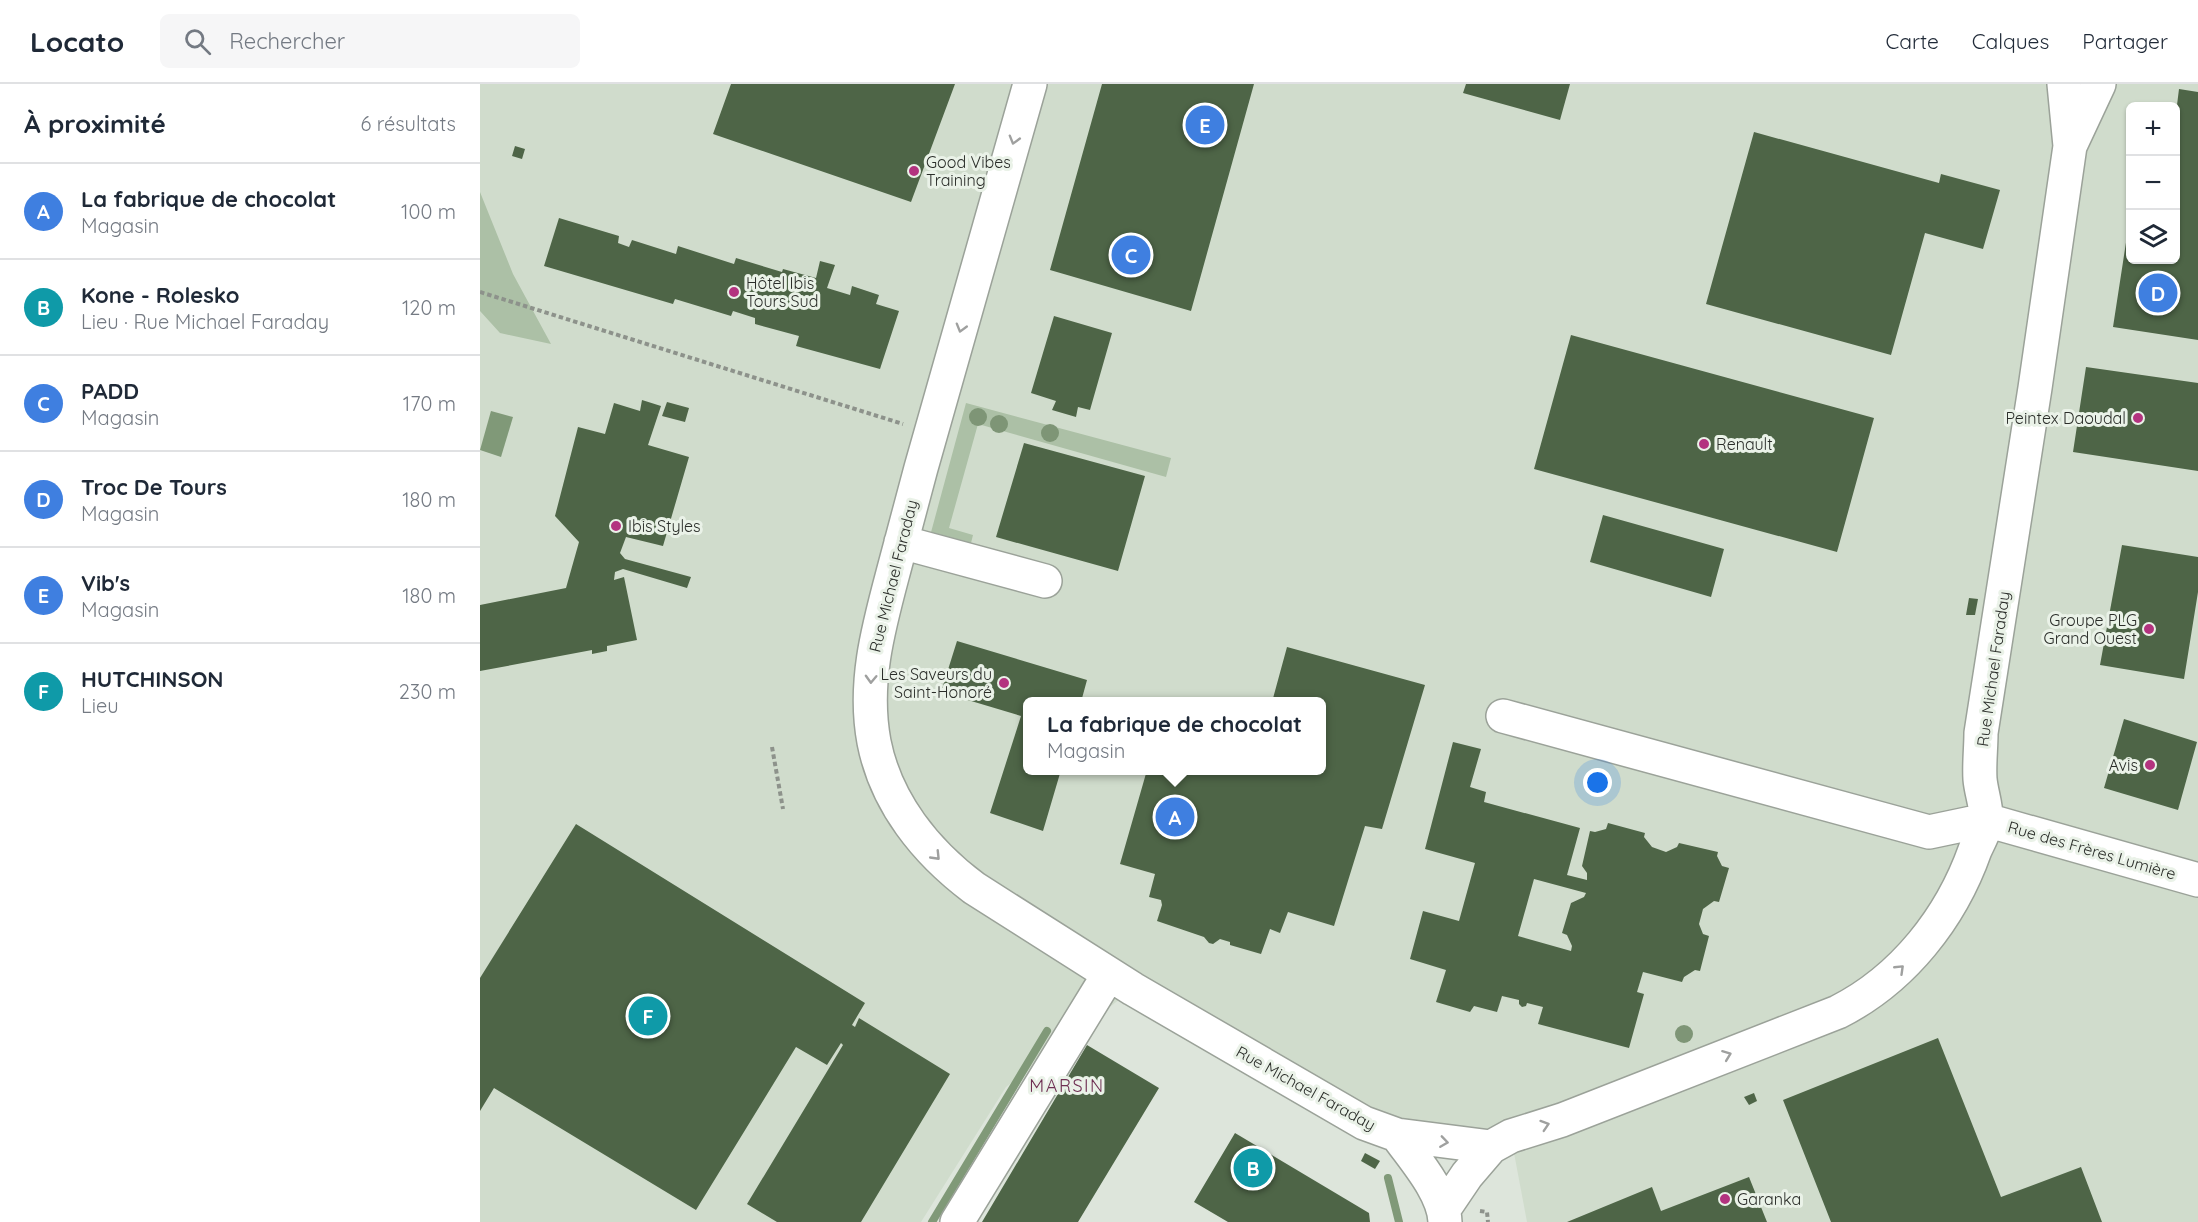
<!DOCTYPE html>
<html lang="fr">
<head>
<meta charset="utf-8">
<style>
	:root { --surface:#fff; --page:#f6f6f7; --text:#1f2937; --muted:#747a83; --line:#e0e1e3; --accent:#7c3aed }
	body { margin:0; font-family:Quicksand,sans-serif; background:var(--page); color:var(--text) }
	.controls { position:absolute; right:18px; top:18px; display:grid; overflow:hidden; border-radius:9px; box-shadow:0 2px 4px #0004 }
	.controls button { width:54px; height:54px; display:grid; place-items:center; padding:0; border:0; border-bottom:2px solid var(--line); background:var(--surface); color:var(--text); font:30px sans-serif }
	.you { position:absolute; left:1118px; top:699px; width:21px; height:21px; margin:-15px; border:4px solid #fff; border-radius:50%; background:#1a73e8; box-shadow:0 0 0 9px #1a73e833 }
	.badge { display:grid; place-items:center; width:39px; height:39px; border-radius:50%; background:var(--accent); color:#fff; font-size:20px; font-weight:700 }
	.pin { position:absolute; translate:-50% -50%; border:3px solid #fff; box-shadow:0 2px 6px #0006 }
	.popup { position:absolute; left:543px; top:613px; width:303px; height:78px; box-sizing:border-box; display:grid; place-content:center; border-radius:9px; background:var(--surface); filter:drop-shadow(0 2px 4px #0005); font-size:20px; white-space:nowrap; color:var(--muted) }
	.popup b { font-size:22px; color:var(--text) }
	.popup::after { content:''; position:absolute; left:50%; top:100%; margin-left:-12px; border:12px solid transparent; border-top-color:var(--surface) }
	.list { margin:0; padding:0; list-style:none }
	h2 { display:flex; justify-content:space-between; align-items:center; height:78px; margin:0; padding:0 24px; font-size:26px }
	h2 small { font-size:20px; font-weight:400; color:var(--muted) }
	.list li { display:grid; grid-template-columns:39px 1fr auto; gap:18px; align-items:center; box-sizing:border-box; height:96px; padding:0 24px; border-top:2px solid var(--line) }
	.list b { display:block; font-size:22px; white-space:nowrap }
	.list p { margin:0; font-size:20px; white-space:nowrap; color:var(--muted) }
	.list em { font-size:20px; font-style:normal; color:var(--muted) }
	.icon { flex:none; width:33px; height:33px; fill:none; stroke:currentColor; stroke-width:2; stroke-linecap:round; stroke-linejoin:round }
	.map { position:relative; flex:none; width:1718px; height:1138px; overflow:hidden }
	header { display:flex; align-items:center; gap:36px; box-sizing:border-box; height:84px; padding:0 30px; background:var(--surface); border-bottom:2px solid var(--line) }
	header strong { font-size:28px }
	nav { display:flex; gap:33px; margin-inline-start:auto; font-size:21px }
	.search { width:420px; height:54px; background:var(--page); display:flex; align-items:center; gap:15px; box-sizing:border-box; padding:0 21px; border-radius:9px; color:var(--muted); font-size:22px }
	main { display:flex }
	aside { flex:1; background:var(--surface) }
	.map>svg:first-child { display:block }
	.built { fill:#d0dccc; fill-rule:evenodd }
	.green { fill:#acc0a6 }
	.water { fill:#809978 }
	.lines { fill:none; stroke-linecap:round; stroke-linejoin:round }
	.stream { stroke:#809978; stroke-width:8 }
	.building { fill:#4e6547; fill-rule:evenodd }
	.minor-casing { stroke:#9ba299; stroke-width:36 }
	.path { stroke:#8d928b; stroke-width:4; stroke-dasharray:4.5 3; stroke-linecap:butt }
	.minor { stroke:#fff; stroke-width:33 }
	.tree { fill:#7e9576 }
	.oneway { stroke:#9fa09f }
	.poi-dot { fill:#b3337f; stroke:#eaf2e8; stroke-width:2 }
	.labels { text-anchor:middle; stroke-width:6; stroke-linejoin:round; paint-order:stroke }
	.poi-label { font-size:16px; fill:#2a2d29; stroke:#eaf2e8; text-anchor:start }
	.street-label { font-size:16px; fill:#2a2d29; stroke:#eaf2e8 }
	.neighbourhood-label { font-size:18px; letter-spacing:1.5px; fill:#6f3053; stroke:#eaf2e8 }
</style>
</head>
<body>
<header>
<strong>Locato</strong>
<div class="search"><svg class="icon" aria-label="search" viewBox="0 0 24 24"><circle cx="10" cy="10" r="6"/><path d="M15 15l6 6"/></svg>Rechercher</div>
<nav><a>Carte</a><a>Calques</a><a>Partager</a></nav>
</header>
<main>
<aside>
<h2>À proximité<small>6 résultats</small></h2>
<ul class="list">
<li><span class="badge" style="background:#3f7fe0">A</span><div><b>La fabrique de chocolat</b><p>Magasin</p></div><em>100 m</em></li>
<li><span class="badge" style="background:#0f9aa8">B</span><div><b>Kone - Rolesko</b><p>Lieu · Rue Michael Faraday</p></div><em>120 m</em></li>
<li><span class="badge" style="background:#3f7fe0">C</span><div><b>PADD</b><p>Magasin</p></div><em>170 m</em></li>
<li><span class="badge" style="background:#3f7fe0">D</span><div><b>Troc De Tours</b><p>Magasin</p></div><em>180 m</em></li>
<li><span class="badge" style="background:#3f7fe0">E</span><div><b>Vib's</b><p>Magasin</p></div><em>180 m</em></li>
<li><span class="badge" style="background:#0f9aa8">F</span><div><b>HUTCHINSON</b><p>Lieu</p></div><em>230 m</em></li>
</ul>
</aside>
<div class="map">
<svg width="1718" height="1138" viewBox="0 0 1718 1138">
	<rect width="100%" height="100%" fill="#dde5db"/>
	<!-- built -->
	<path class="built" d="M 0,0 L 1718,0 L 1718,1138 L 1047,1138 L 1031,1053 L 917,1051 L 653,905 L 526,1003 L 441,1138 L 0,1138 ZM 1650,22 L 1696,22 L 1696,176 L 1650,176 ZM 548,618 L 842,618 L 842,686 L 548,686 Z"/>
	<!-- green -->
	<path class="green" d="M 0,108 L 33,190 L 71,260 L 20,249 L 0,227 Z
		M 486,319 L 691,374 L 686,393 L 498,340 L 469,444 L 493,451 L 490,463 L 450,452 Z"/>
	<!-- water -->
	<path class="water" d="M 11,327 L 33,333 L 21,373 L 0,366 Z"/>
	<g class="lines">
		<!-- stream -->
		<path class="stream" d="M 908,1094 L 919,1138
			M 452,1138 L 567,947"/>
	</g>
	<!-- building -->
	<path class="building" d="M 251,0 L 475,0 L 431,118 L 233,50 Z
		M 622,0 L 774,0 L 711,227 L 570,186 Z
		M 986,0 L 1090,0 L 1080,36 L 983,9 Z
		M 1699,5 L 1718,8 L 1718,256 L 1633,243 L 1649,139 L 1650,176 L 1696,176 L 1696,29 Z
		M 1274,48 L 1459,99 L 1461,90 L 1520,106 L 1503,165 L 1445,149 L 1411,271 L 1226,220 Z
		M 35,62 L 45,65 L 42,75 L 32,72 Z
		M 79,134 L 139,152 L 138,159 L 149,163 L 152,156 L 196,170 L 198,162 L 254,180 L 256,174 L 302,188 L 303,185 L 336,194 L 340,177 L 355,181 L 347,204 L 370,211 L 372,202 L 399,211 L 396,220 L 419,227 L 400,285 L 316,262 L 319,252 L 275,240 L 275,234 L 253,227 L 251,232 L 195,215 L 193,220 L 64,182 Z
		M 574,232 L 632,249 L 610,326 L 598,323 L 596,333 L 572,326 L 576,317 L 551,309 Z
		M 1091,251 L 1394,334 L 1357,468 L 1054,385 Z
		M 1606,283 L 1718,299 L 1718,387 L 1593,368 Z
		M 162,316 L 181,322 L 168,361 L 209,373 L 183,462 L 146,453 L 140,469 L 145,475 L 211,493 L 207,504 L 143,485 L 135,488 L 134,496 L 144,493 L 157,556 L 127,562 L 127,567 L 112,570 L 112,566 L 0,587 L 0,521 L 86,504 L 99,458 L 75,432 L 98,343 L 125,350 L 134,319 L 160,327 Z
		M 187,318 L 209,324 L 205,338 L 182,332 Z
		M 544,359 L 665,392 L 638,487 L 516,453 Z
		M 1123,431 L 1244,465 L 1231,513 L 1110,478 Z
		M 1642,461 L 1718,473 L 1718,508 L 1704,595 L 1620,581 Z
		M 1489,514 L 1498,515 L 1495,531 L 1486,531 Z
		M 477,557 L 607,596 L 601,618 L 548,618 L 548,686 L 581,686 L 563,747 L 510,729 L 541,632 L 461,608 Z
		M 807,563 L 945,601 L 902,745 L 885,742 L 854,842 L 808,828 L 800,849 L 790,845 L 781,870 L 750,861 L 750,858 L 740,855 L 733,860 L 729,859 L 724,853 L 677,837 L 682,821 L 681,816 L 669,813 L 675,790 L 640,780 L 667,686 L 842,686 L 842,618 L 792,618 Z
		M 1644,635 L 1717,658 L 1698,726 L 1624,704 Z
		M 973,658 L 1001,665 L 990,703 L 1006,708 L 1004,718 L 1100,744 L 1087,791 L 1107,796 L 1107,789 L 1102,782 L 1110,747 L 1115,748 L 1126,745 L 1128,739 L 1165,749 L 1164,753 L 1172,763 L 1186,768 L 1197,763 L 1199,759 L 1238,768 L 1237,772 L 1242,782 L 1249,784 L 1239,818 L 1234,817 L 1223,825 L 1219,840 L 1223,850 L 1229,852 L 1220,887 L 1215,886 L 1204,893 L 1202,898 L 1163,888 L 1157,908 L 1164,910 L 1149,964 L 1058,940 L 1063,923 L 1047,919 L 1046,922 L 1042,923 L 1039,920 L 1039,916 L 1022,912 L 1017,928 L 994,922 L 990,928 L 956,918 L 966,886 L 930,875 L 943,827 L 979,837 L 995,779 L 945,765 ZM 1054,795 L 1106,809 L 1104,813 L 1091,819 L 1082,849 L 1087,851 L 1092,862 L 1091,867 L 1038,852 Z
		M 96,740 L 385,919 L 372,941 L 375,943 L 379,934 L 470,990 L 381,1138 L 297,1138 L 267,1120 L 363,961 L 361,959 L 347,981 L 316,963 L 216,1126 L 14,1004 L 0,1027 L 0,894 Z
		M 1458,954 L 1521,1113 L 1601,1083 L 1622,1138 L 1351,1138 L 1303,1016 Z
		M 607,961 L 679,1004 L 598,1138 L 502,1138 Z
		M 1274,1009 L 1277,1017 L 1269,1021 L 1264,1013 Z
		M 755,1049 L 889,1129 L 890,1138 L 748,1138 L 714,1118 Z
		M 885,1069 L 900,1077 L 895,1085 L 881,1077 Z
		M 1269,1093 L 1287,1138 L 1087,1138 L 1172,1103 L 1181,1127 Z"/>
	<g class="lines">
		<!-- minor casing -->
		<g class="minor-casing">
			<path id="minor" d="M 550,0 C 514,128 477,256 441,384 C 432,419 422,454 413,489 C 398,545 383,600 394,658 C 406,719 446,768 494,804 L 653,905 L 884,1039 L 917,1051 L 1011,1063 L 1031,1052 L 1082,1036 L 1358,928 C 1423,895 1471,834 1495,766 C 1499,757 1506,745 1506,736 C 1507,723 1501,708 1500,695 C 1499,680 1501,664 1501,649 L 1555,304 L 1590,62 L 1584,0
				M 1590,62 L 1619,0
				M 421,458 L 565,497
				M 1023,632 L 1449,748 L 1506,736 L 1718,796
				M 917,1051 C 934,1075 964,1108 965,1138
				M 964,1125 L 987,1091 L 1011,1063
				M 477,1138 L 629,890"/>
		</g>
		<!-- path -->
		<path class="path" d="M 0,208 L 423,340
			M 292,663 L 303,725
			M 1000,1127 L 1007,1128 L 1008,1138"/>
		<!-- minor -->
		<use href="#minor" class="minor"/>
	</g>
	<!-- trees -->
	<g class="tree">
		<circle cx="498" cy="333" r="9"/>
		<circle cx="519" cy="340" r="9"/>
		<circle cx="570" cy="349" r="9"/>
		<circle cx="1204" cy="950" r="9"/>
	</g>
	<!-- one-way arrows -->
	<defs><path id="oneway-chevron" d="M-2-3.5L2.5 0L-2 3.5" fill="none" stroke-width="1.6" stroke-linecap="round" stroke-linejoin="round" transform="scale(1.5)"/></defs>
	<g class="oneway">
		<use href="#oneway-chevron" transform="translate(534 56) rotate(106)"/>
		<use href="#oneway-chevron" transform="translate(481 244) rotate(106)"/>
		<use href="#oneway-chevron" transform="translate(391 595) rotate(92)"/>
		<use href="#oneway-chevron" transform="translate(456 772) rotate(46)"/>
		<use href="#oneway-chevron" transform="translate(1420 885) rotate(-44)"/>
		<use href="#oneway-chevron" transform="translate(1247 971) rotate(-21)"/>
		<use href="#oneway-chevron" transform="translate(1065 1041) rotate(-18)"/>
		<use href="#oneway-chevron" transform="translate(964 1058) rotate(8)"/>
	</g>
	<!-- markers -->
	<g class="poi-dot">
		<circle cx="434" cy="87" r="6"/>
		<circle cx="254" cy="208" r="6"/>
		<circle cx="1658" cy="334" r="6"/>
		<circle cx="1224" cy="360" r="6"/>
		<circle cx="136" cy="442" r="6"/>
		<circle cx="1669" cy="545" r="6"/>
		<circle cx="524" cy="599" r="6"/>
		<circle cx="1670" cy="681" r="6"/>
		<circle cx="1245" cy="1115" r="6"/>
	</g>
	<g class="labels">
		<!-- poi labels -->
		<g class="poi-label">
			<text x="446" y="84">Good Vibes<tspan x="446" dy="18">Training</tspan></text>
			<text x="266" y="205">Hôtel Ibis<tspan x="266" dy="18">Tours Sud</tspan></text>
			<text x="1646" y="340" text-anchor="end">Peintex Daoudal</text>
			<text x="1236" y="366">Renault</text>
			<text x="148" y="448">Ibis Styles</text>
			<text x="1657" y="542" text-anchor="end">Groupe PLG<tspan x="1657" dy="18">Grand Ouest</tspan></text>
			<text x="512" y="596" text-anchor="end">Les Saveurs du<tspan x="512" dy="18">Saint-Honoré</tspan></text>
			<text x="1658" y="687" text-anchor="end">Avis</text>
			<text x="1257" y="1121">Garanka</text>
		</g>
		<!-- street labels -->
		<g class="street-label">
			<text transform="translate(413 492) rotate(-76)" y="6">Rue Michael Faraday</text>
			<text transform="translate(1513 585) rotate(-82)" y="6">Rue Michael Faraday</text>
			<text transform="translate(1612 766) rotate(16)" y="6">Rue des Frères Lumière</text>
			<text transform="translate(826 1004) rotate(29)" y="6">Rue Michael Faraday</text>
		</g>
		<!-- neighbourhood labels -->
		<g class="neighbourhood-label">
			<text x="587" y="1008">MARSIN</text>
		</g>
	</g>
</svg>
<div class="controls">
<button>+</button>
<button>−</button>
<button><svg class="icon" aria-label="layers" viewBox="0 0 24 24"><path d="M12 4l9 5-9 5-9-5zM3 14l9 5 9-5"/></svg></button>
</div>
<div class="you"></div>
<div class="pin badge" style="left:695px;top:733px;background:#3f7fe0">A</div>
<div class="popup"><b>La fabrique de chocolat</b>Magasin</div>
<div class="pin badge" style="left:773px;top:1084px;background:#0f9aa8">B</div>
<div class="pin badge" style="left:651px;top:171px;background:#3f7fe0">C</div>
<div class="pin badge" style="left:1678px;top:209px;background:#3f7fe0">D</div>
<div class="pin badge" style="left:725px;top:41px;background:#3f7fe0">E</div>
<div class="pin badge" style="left:168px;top:932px;background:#0f9aa8">F</div>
</div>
</main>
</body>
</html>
